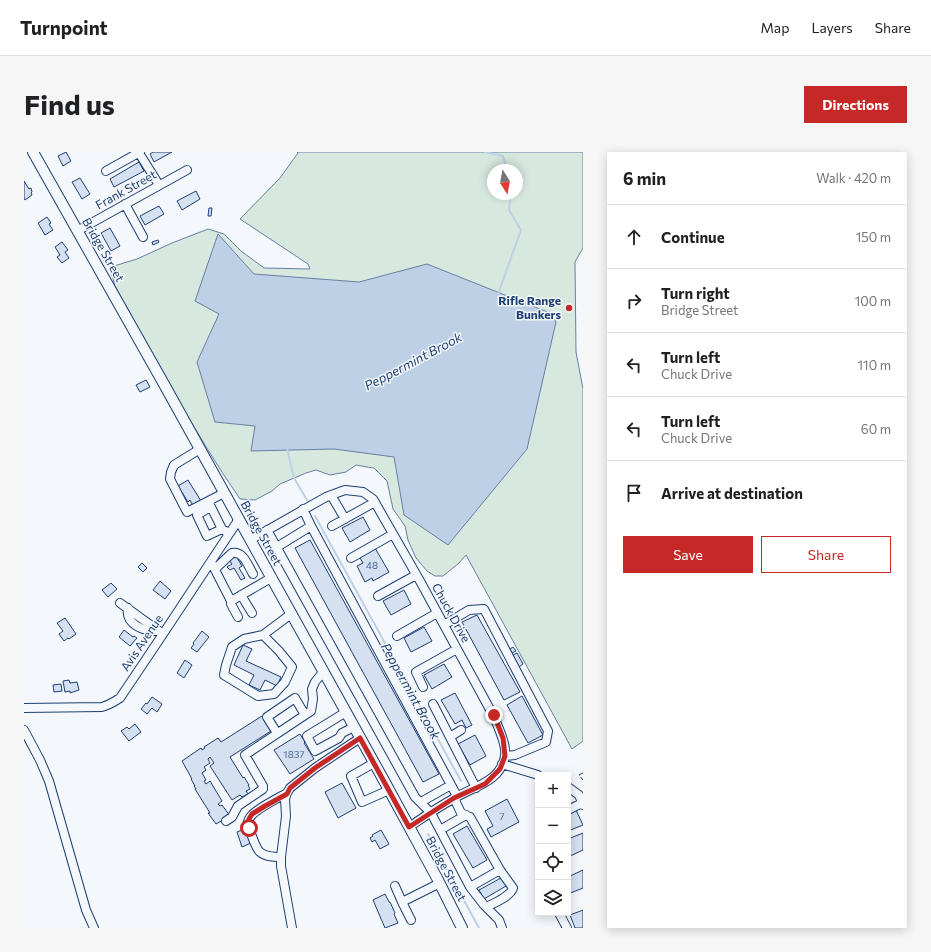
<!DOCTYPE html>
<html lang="en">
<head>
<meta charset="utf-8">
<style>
	:root { --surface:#fff; --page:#f6f6f6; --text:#202124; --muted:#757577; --line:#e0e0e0; --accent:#c62828 }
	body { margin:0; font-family:Commissioner,sans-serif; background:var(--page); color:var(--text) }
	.controls { position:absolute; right:12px; bottom:12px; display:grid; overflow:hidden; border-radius:0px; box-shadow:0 2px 10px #0003 }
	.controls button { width:36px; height:36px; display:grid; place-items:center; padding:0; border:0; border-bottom:1px solid var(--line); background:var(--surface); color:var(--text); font:20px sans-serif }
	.compass { position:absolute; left:463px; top:12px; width:36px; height:36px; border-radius:50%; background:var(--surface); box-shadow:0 2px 10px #0003; rotate:169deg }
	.stop { position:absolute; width:12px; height:12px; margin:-9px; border:3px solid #c62828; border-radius:50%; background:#fff }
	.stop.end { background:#c62828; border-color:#fff; box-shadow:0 1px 4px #0008 }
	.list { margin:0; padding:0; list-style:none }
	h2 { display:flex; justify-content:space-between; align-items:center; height:52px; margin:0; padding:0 16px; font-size:17px }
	h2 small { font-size:13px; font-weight:400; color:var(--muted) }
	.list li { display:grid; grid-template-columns:26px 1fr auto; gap:12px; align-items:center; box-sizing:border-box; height:64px; padding:0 16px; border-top:1px solid var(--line) }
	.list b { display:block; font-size:15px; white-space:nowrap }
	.list p { margin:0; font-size:13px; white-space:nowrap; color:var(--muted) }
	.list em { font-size:13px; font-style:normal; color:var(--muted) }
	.actions { display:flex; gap:8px; padding:12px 16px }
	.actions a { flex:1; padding:9px 0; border:1px solid var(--accent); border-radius:0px; text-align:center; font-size:14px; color:var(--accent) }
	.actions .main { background:var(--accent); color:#fff }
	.icon { flex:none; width:22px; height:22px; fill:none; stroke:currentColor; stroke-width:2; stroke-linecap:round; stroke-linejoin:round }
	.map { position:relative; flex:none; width:559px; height:776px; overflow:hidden; border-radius:0px }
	header { display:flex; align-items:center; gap:24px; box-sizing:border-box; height:56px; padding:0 20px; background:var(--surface); border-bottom:1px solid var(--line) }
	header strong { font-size:19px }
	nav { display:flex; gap:22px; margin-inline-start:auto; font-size:14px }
	.intro { display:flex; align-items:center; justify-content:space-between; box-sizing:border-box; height:96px; padding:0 24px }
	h1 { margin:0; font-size:28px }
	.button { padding:10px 18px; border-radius:0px; background:var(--accent); color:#fff; font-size:14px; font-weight:700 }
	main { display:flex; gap:24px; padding:0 24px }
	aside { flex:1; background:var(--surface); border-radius:0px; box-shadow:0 2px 10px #0003 }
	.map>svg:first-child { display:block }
	.green { fill:#d7e8df; stroke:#687fa3; fill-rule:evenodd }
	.water { fill:#bed0e5; stroke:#687fa3 }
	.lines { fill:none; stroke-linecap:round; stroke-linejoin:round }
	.stream { stroke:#bed0e5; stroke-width:2 }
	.building { fill:#d5e0f0; stroke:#1d3f73 }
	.minor-casing { stroke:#1d3f73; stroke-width:10 }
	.major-casing { stroke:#1d3f73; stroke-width:12 }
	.minor { stroke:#f4f7fb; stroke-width:8 }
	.major { stroke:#f4f7fb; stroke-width:10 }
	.fence { stroke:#1d3f73; stroke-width:1; stroke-dasharray:5 2; stroke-linecap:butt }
	.route { stroke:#c62828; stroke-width:5 }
	.poi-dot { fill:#c62828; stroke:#f4f7fb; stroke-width:1.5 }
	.labels { text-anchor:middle; stroke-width:3; stroke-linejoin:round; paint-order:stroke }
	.number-label { font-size:10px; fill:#4b6792 }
	.street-label { font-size:12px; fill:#1d3f73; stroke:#f4f7fb }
	.poi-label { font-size:12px; font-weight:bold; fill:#1d3f73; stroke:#f4f7fb; text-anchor:end }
	.water-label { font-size:13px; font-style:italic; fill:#1d3f73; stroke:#f4f7fb }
</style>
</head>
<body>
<header>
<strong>Turnpoint</strong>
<nav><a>Map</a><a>Layers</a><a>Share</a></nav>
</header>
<div class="intro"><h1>Find us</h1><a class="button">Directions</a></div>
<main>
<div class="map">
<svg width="559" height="776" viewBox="0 0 559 776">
	<rect width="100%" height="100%" fill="#f4f7fb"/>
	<!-- green -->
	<path class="green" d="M 273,0 L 559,0 L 559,96 L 551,110 L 552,200 L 559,237 L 559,589 L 548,597 L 442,403 L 435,411 L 419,424 L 411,424 L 403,419 L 392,406 L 384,388 L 381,374 L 369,357 L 363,329 L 350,316 L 343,315 L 332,313 L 322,320 L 306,323 L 292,318 L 282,321 L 256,332 L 248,339 L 231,348 L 216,347 C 169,279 131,206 91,134 L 87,120 L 90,114 L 113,107 L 148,91 L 184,77 L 200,82 L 217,99 L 240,116 L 286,117 L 284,112 L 216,67 L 256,26 L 274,1 ZM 469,18 L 493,18 L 493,42 L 469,42 Z"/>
	<!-- water -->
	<path class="water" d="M 194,82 L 230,122 L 335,130 L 403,112 L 526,161 L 532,170 L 503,297 L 424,393 L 380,363 L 370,305 L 310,297 L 227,299 L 231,274 L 191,270 L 173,210 L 195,162 L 171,149 Z"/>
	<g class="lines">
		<!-- stream -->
		<path class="stream" d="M 461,0 L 479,4 L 483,18
			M 474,142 L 497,78 L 485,58 L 487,42
			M 263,296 L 270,326 L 283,348
			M 291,364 L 437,629
			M 404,682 L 455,776"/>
	</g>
	<!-- building -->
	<path class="building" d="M 42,0 L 47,9 L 39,14 L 34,4 Z
		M 129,0 L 148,0 L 130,10 L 126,2 Z
		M 115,10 L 120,19 L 90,35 L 86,27 Z
		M 56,26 L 66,42 L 58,47 L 48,30 Z
		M 0,29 L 5,37 L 7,36 L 8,40 L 7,41 L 8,43 L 1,48 L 0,46 Z
		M 172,39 L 176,47 L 158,58 L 153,49 Z
		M 135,54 L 140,62 L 121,73 L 116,64 Z
		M 185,56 L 188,56 L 187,64 L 184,64 Z
		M 23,65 L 27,71 L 25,72 L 29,78 L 21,83 L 14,71 Z
		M 86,76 L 96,94 L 87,99 L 77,81 Z
		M 134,88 L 135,90 L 129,93 L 128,90 Z
		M 38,90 L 44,98 L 41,100 L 45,106 L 38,111 L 33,105 L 36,103 L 31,95 Z
		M 122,228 L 126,235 L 116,240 L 112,233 Z
		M 164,328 L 177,349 L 169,354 L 166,348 L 164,350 L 154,334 Z
		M 339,365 L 346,378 L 326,390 L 318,376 Z
		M 286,388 L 415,622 L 399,630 L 271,396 Z
		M 351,396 L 365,420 L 349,429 L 348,426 L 341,430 L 333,414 L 339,411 L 335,404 Z
		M 212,404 L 218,414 L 215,416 L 221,426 L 217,428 L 210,416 L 206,418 L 203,415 L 208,412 L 205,408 Z
		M 118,411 L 123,416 L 119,420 L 114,415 Z
		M 136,429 L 147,439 L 141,447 L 129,438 Z
		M 87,431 L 93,437 L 84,445 L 78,438 Z
		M 380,438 L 387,452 L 367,463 L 359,449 Z
		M 453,463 L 496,540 L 480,548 L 438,470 Z
		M 41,466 L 52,482 L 45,487 L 44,486 L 40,489 L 35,482 L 39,479 L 33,471 Z
		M 400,475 L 408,489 L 387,500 L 380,486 Z
		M 100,478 L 109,485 L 110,484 L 113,486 L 106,494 L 95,485 Z
		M 178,479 L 185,485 L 173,500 L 167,496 L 170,492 L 169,491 Z
		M 219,493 L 228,497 L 222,509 L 257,525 L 253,534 L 241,528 L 236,538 L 225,533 L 230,523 L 210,513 Z
		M 489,495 L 492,499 L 488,501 L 486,497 Z
		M 493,501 L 499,512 L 495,515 L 489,503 Z
		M 161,508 L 168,513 L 160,526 L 153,521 Z
		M 420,512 L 428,525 L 408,537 L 400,523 Z
		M 45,528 L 46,531 L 53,530 L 55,538 L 46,541 L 46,539 L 41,540 L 39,529 Z
		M 37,532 L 38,539 L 30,540 L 29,533 Z
		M 431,541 L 448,573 L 442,576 L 438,568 L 431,572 L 417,548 Z
		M 498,544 L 519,583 L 504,591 L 483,553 Z
		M 128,545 L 138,552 L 133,560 L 128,556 L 123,562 L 117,557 L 122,551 L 123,552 Z
		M 238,564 L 247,579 L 206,605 L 219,626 L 220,625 L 225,633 L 224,633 L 226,637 L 222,639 L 224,642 L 218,645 L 216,643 L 208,648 L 186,614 L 190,611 L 186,605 L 184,607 L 186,611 L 180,615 L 182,618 L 178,621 L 182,628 L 180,629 L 182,632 L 186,629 L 198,649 L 194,652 L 196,654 L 198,653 L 206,664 L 192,672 L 184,661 L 186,661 L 171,637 L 172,637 L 170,634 L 171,634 L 167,627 L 168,627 L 158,609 L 177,596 L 178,598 L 181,596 L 180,595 L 194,586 L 197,590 Z
		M 111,572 L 117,580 L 105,589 L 97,579 L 103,575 L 105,577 Z
		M 276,582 L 281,590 L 280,591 L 290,607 L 266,622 L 250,598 Z
		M 451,583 L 462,604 L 446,613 L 434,592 Z
		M 318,631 L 332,656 L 314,666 L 301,640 Z
		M 483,647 L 495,670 L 467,685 L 463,677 L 469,674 L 461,659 Z
		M 552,658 L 559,673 L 544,679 L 544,662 Z
		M 443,674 L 463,708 L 449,716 L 429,682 Z
		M 223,676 L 229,690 L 218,695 L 213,680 Z
		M 357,678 L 365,692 L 356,697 L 351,688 L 348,690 L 346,686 L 349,684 L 348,683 Z
		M 559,681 L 559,698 L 544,705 L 544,687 Z
		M 559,718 L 559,736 L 544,742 L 544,725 Z
		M 477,726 L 482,734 L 460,747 L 455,738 Z
		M 361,742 L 365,750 L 366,750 L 371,761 L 370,762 L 374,771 L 361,776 L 349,748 Z
		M 559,758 L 559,776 L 551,776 L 546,763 Z"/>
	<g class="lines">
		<!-- minor casing -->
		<g class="minor-casing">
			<path id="minor" d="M 115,1 L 135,33
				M 82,19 L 116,0
				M 101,52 L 119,85
				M 53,79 L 163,18
				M 176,297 L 150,313 L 147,320 L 146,327 L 163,360 L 200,341
				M 307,343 L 321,367
				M 185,351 L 198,377 L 203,380
				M 186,355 L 173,363 L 183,384 L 198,377
				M 279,357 L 287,374 L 433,644
				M 308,374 L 351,350
				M 243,378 L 391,645 L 407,661 L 446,735 L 476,718 L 446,665 L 437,661 L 430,646
				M 226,388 L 302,345 L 321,338 L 339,340 L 349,347 L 396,429 L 469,563 C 474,574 483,593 481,604 C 477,630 448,635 429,647 C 414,655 400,665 385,675
				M 253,395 L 287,374
				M 327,406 L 369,382
				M 187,410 L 207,449 L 247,426
				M 191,417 L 208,401 C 220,399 224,414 229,422
				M 217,443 L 228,461
				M 354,444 L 392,423
				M 207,449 L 207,452 L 214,465
				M 96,451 L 139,482
				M 104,456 C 101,473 121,480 135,479
				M 420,473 L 445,458 L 460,457 L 524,579 L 522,590 L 491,603 L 481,604
				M 239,483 L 255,499 L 268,515 L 261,530 L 250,542 L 234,544 L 200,523 L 202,513 L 208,495 L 220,487 L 239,483 L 267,462
				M 373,484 L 413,461
				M 399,535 L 392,520 L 433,497
				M 409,552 L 452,636
				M 0,556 L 78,555 C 85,553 90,550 96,546 L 139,482 L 215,367
				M 322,560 L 283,584 L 291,599 L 315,586 L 318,581 L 330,575
				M 0,578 L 16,608 L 25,629 L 62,758 L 70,776
				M 253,581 L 243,565 L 271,546 L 281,563
				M 426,585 L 437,578
				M 350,611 L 327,624 L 338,650 L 365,638
				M 478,612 L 514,623
				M 544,635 L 555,643 L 559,653
				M 397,650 L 427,633
				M 544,658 L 558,651
				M 202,669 L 208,665 L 214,654 L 239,637 L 239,634 L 221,603 L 287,559 L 289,547 L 288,537 L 291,530 L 299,520
				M 416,678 L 442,663
				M 257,705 C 250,705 242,705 236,700 C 232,697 225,677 224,671 C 224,669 226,665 228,663 C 234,656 254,646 263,641
				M 371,734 L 378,750
				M 446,735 L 460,753 L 475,768 L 478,776
				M 462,755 C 470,751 486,745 489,736 L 476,718
				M 535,761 L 543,776
				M 387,768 L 378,750 L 416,731
				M 268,776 L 257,714 L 257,705 L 262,664 L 261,647 L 263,641 L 266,636 L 291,616 L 336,586"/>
		</g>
		<!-- major casing -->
		<g class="major-casing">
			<path id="major" d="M 9,0 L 141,234 L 358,625 L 413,726 L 438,776"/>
		</g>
		<!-- minor -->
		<use href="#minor" class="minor"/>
		<!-- major -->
		<use href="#major" class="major"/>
		<!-- fence -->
		<path class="fence" d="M 559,621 L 555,623 L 559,628"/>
	</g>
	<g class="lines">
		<!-- route -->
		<path class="route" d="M 225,676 L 224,671 L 225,667 L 228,662 L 241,654 L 263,642 L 266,636 L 291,616 L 336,586 L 385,675 L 430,646 L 461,632 L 476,617 L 481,604 L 479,586 L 470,563"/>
	</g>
	<!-- markers -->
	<circle class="poi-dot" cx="545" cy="156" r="4"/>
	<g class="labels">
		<!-- number labels -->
		<g class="number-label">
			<text x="348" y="417">48</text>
			<text x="270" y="606">1837</text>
			<text x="478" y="668">7</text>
		</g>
		<!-- street labels -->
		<g class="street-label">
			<text transform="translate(102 38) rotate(-29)" y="4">Frank Street</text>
			<text transform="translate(79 98) rotate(60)" y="4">Bridge Street</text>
			<text transform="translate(237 381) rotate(61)" y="4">Bridge Street</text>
			<text transform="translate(427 461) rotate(61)" y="4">Chuck Drive</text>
			<text transform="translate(118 491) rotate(-56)" y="4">Avis Avenue</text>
			<text transform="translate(422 717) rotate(62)" y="4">Bridge Street</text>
		</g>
		<!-- poi labels -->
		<g class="poi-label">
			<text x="537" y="153">Rifle Range<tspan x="537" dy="14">Bunkers</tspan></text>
		</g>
		<!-- water labels -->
		<g class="water-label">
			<text transform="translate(389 209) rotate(-28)" y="5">Peppermint Brook</text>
			<text transform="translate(387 539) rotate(61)" y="5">Peppermint Brook</text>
		</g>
	</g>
</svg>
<div class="controls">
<button>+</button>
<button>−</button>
<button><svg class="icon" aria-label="locate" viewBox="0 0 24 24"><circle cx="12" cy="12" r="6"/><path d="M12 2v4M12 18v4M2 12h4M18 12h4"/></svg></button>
<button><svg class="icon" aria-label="layers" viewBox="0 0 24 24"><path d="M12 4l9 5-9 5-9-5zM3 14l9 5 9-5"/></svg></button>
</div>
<svg class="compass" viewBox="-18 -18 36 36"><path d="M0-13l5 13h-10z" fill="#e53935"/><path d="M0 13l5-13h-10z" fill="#757577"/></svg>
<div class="stop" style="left:225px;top:676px"></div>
<div class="stop end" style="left:470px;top:563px"></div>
</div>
<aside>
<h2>6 min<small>Walk · 420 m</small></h2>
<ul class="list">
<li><svg class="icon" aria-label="ahead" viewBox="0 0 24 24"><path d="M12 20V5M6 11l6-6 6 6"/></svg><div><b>Continue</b></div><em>150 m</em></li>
<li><svg class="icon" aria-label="right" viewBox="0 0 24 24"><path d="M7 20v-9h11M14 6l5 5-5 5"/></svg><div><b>Turn right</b><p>Bridge Street</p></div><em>100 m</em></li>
<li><svg class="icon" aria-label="left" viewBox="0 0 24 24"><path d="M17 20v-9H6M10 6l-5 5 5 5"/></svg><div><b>Turn left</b><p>Chuck Drive</p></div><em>110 m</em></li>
<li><svg class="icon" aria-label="left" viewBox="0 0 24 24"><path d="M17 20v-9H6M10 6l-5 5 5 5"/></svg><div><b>Turn left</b><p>Chuck Drive</p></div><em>60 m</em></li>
<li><svg class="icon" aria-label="arrive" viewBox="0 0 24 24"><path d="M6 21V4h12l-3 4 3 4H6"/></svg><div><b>Arrive at destination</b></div></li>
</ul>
<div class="actions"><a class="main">Save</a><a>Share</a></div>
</aside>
</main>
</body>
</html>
